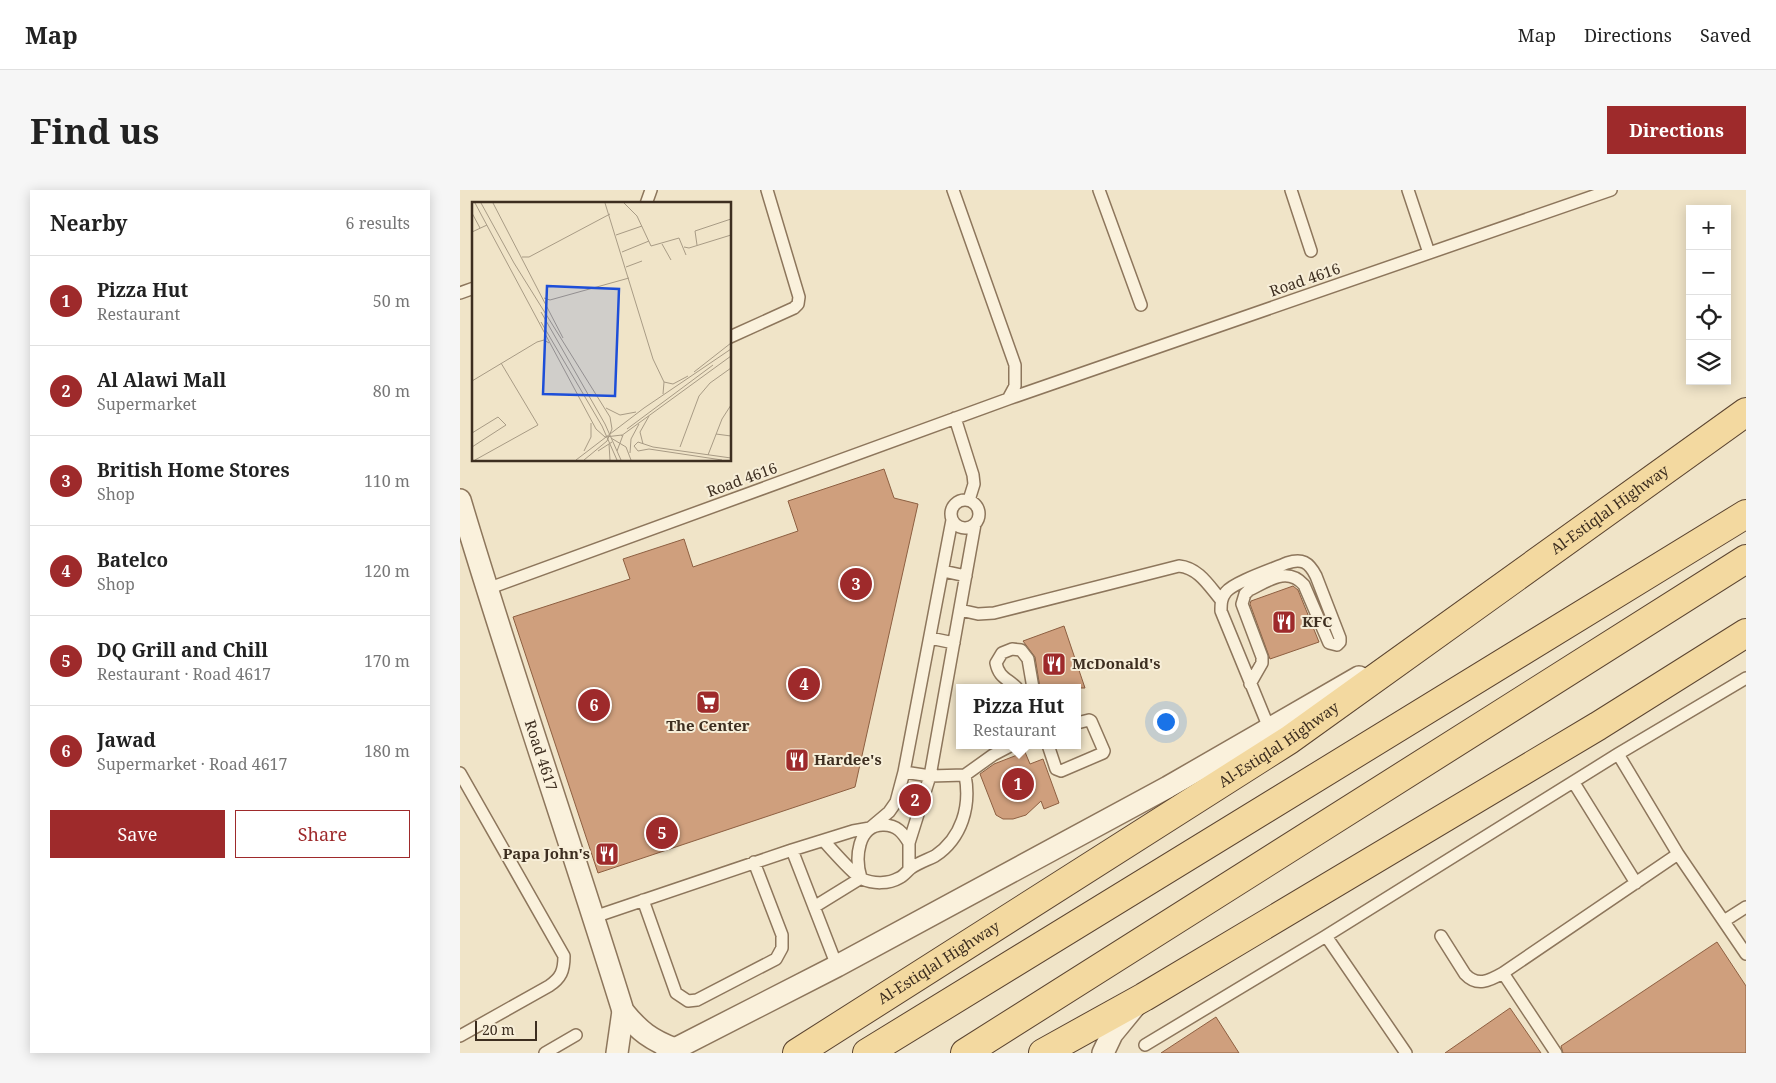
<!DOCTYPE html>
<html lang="en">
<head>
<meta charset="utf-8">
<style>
	:root { --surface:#fff; --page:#f6f6f6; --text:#222; --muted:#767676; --line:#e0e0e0; --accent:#9e2a2b }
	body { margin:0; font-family:"Noto Serif",serif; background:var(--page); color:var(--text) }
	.controls { position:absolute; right:15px; top:15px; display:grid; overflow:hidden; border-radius:0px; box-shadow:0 2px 12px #0003 }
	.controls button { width:45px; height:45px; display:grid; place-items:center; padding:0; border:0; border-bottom:1px solid var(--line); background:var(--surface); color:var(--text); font:25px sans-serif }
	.scale { position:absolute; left:15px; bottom:12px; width:62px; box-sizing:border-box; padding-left:5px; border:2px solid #3d2e20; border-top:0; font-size:14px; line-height:18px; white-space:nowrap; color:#3d2e20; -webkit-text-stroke:4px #f7eed8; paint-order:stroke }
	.you { position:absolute; left:705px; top:531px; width:18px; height:18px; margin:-12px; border:4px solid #fff; border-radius:50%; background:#1a73e8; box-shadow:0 0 0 8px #1a73e833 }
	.badge { display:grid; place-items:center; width:32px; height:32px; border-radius:50%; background:var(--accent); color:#fff; font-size:16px; font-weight:700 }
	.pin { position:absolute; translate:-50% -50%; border:2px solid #fff; box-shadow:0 1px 5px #0006 }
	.popup { position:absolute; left:496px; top:494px; width:125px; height:65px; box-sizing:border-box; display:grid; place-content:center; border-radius:0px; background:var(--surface); filter:drop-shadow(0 1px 4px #0005); font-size:16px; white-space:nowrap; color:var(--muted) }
	.popup b { font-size:19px; color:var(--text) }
	.popup::after { content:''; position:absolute; left:50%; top:100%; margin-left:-10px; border:10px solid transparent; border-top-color:var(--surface) }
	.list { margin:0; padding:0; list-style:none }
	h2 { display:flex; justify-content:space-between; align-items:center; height:65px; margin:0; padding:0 20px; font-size:21px }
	h2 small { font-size:16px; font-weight:400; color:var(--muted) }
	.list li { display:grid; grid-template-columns:32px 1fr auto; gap:15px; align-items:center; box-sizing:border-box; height:90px; padding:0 20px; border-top:1px solid var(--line) }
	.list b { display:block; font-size:19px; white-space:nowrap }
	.list p { margin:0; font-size:16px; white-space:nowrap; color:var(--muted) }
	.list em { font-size:16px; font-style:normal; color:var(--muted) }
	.actions { display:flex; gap:10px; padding:15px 20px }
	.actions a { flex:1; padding:11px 0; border:1px solid var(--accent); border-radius:0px; text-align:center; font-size:18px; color:var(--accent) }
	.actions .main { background:var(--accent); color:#fff }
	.icon { flex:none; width:28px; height:28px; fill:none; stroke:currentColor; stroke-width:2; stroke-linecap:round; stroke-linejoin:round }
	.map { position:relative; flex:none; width:1286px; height:863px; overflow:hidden; border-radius:0px }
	header { display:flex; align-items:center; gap:30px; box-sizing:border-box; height:70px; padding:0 25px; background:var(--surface); border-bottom:1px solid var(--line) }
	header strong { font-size:24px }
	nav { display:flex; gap:28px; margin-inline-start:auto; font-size:18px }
	.intro { display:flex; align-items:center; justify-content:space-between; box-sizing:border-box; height:120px; padding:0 30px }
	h1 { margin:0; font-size:35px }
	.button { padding:12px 22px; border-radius:0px; background:var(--accent); color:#fff; font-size:18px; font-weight:700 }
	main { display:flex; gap:30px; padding:0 30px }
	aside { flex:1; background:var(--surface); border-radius:0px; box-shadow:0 2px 12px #0003 }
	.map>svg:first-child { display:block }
	.building { fill:#cf9f7d; stroke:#8d5f41 }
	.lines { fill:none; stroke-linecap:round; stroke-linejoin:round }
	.lane-casing { stroke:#8d765c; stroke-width:14 }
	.street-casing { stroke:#8d765c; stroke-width:24 }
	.primary-casing { stroke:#5b4430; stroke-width:30 }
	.lane { stroke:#faf1dc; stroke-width:11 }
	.street { stroke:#faf1dc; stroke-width:21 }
	.primary { stroke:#f3d9a0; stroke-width:28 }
	.labels { text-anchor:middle; stroke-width:4; stroke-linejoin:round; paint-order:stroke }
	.street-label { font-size:15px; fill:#3d2e20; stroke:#f7eed8 }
	.poi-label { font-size:15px; font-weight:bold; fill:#3d2e20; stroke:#f7eed8; text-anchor:start }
	.inset-road { fill:none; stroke:#a89b85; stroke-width:1 }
	.view { fill:#1d4ed8; fill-opacity:0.15; stroke:#1d4ed8; stroke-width:2.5 }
	.inset-edge { fill:none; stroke:#3d2e20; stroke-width:2.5 }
</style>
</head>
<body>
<header>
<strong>Map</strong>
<nav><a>Map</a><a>Directions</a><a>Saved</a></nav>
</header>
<div class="intro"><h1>Find us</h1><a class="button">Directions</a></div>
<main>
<aside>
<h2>Nearby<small>6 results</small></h2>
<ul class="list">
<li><span class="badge">1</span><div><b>Pizza Hut</b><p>Restaurant</p></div><em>50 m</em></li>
<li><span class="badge">2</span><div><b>Al Alawi Mall</b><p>Supermarket</p></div><em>80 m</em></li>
<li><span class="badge">3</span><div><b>British Home Stores</b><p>Shop</p></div><em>110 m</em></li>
<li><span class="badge">4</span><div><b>Batelco</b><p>Shop</p></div><em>120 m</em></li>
<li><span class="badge">5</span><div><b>DQ Grill and Chill</b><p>Restaurant · Road 4617</p></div><em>170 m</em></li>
<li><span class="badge">6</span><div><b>Jawad</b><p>Supermarket · Road 4617</p></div><em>180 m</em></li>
</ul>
<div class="actions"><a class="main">Save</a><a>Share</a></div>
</aside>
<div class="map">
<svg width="1286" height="863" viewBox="0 0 1286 863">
	<rect width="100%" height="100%" fill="#f0e4c8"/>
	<!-- building -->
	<path class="building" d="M 424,279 L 434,308 L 458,314 L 395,597 L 138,683 L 53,427 L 170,389 L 163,369 L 224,349 L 233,377 L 338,341 L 328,311 Z
		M 833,396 L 838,400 L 859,452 L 810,469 L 790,414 L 791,411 Z
		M 604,436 L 625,498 L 580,498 L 575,467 L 563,451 Z
		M 565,562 L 570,574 L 583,569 L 599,613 L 584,619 L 581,611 L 566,625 L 553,629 L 543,629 L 536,625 L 520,584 L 534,574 Z
		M 1257,752 L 1286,796 L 1286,863 L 1103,863 L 1101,856 Z
		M 1050,818 L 1081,863 L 985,863 Z
		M 756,827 L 779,863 L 701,863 Z"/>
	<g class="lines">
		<!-- lane casing -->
		<g class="lane-casing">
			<path id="lane" d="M 639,0 L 681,115
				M 831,0 L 851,61
				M 948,0 L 969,63
				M 186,14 L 191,0
				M 0,103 L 14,98
				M 270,147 L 334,118 L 338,114 L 339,107 L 307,0
				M 548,209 L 1151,0
				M 495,228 L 513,285 L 514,294 L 509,310
				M491 324a14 14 0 1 1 28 0a14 14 0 1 1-28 0Z
				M 483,381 L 506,386
				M 27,399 L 548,209 L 555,196 L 555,175 L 493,0
				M 500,420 L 518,424 L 534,423 L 719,376 C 739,378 749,396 761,410
				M 470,448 L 494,453
				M 790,494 L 802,473 L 802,467 L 782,414 L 785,404 L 789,400 C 808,391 827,376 844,395 L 869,453 L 877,455 L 880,452 L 880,448 L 856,386 C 849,372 842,368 827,373 C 813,379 774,392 766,402 C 761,408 761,414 761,421 L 809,538
				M 557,498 C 547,488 539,488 536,473 L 542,463 L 552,459 L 561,460 L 568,469 L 573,498
				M 588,555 L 596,579 L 601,581 L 643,563 L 644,561 L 631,531 L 629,530 L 617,533
				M 1158,564 L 1218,664 L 1286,764
				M 444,582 L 470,586 L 505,585 L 533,565 L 552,555
				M 0,583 L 104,766 C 104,781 101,788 89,796 L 0,846
				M 1114,593 L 1176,693
				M 364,651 C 372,660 393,684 402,689 C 413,694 429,694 439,688 C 444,686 447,681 451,678 C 458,673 467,670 475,666 C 502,648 511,616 505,585
				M 332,660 L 377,776
				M 449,679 L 449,653 L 470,586 L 515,334
				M 183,710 L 216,803 L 228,811 L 237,810 L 316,769 L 322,758 L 322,745 L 294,672
				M 354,717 L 401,688 C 395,669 397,634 424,635 C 437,635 443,643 449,653
				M 134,727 L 332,660 L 393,641 L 410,638 L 429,622 L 436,612 L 444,582 L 492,330
				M 1264,731 L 1286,717
				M 866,746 L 1158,564 L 1286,488
				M 981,746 L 1005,784 C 1017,797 1029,791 1043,783 L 1218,664
				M 1043,783 L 1096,863
				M 685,855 L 866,746 L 946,863
				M 85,863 L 116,845"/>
		</g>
		<!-- street casing -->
		<g class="street-casing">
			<g id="street">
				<path id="s1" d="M 0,310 C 51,481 110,650 163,821 C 179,841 191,850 215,859"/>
				<path d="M 157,863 L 163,821"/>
				<path d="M 207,863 L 377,776 L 708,597 L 899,487"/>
				<path d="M 643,863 L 652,844 L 675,816"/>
			</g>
		</g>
		<!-- primary casing -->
		<g class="primary-casing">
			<g id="primary">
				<path id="s2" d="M 337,863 L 829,550 L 1286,222"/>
				<path d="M 407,863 L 1286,324"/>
				<path d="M 505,863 L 1286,369"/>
				<path d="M 583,863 L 684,807 L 1138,536 L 1286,443"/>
			</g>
		</g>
		<!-- lane -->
		<use href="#lane" class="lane"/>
		<!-- street -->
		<use href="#street" class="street"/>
		<!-- primary -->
		<use href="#primary" class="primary"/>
	</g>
	<!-- icons -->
	<defs>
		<g id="restaurant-square" transform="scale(1.25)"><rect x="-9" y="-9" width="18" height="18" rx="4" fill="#9e2a2b" stroke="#f7eed8"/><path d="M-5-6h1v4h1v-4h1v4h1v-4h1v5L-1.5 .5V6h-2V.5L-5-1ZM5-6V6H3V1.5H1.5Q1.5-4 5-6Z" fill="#fff"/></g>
		<g id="supermarket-square" transform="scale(1.25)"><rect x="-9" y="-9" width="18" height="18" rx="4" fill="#9e2a2b" stroke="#f7eed8"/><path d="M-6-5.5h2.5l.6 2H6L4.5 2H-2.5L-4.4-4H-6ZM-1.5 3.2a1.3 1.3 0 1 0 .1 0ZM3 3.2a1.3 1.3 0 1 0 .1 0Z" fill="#fff"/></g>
	</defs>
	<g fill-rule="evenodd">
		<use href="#restaurant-square" x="824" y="432"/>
		<use href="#restaurant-square" x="594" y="474"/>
		<use href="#supermarket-square" x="248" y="512"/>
		<use href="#restaurant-square" x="337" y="570"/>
		<use href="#restaurant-square" x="147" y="664"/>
	</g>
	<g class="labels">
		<!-- street labels -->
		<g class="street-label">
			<text transform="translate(845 90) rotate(-19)" y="5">Road 4616</text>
			<text transform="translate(282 290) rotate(-20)" y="5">Road 4616</text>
			<text dy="5" stroke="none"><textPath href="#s2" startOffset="978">Al-Estiqlal Highway</textPath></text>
			<text dy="5" stroke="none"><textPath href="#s2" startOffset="572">Al-Estiqlal Highway</textPath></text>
			<text dy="5" stroke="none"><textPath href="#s1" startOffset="268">Road 4617</textPath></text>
			<text dy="5" stroke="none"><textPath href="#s2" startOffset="168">Al-Estiqlal Highway</textPath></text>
		</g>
		<!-- poi labels -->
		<g class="poi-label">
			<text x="842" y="437">KFC</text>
			<text x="612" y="479">McDonald's</text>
			<text x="248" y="541" text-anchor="middle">The Center</text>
			<text x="354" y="575">Hardee's</text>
			<text x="130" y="669" text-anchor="end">Papa John's</text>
		</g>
	</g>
	<!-- overview -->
	<g transform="translate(12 12)">
		<rect width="259" height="259" fill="#f0e4c8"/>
		<path class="inset-road" d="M 3,1 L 124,227 L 133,235 L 150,233M 9,1 L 42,61 L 138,215 L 140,227 L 135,239 L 112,258M 21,1 L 91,136M 133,1 L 181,157 L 192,180 L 191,192M 152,1 L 165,14 L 179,44 L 207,36 L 214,53M 0,11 L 8,26M 0,30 L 15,23M 144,33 L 170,24M 190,42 L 199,58M 225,43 L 223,29 L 259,17M 212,45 L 217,46 L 259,33M 150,50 L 177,39M 50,55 L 57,55 L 138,12M 154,65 L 170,59M 72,96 L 78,98 L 157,76M 69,110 L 133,222 L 149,258M 69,120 L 130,224 L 145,258M 222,170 L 259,141M 0,179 L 65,140 L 72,138 L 77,141M 192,180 L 201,182 L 216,174M 134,206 L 148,213 L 164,210M 155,227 L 241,163M 0,231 L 26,215 L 34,223 L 0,245M 244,232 L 259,234M 149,234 L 259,154M 139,236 L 154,245 L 159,258M 137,242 L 138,258M 171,242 L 168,230 L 177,214M 208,245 L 227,194 L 238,181 L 259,166M 112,249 L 119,235 L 119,221M 126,249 L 140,240M 145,249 L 151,233M 158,251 L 159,237 L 167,222M 236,253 L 250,217 L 259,203M 3,258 L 66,223 L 29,161M 104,258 L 172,206 L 259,147M 250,258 L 177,247 L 166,249 L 162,244 L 166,240 L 181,245 L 259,256"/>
		<path class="view" d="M 75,84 L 147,87 L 143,194 L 71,192 Z"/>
		<rect width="259" height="259" class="inset-edge"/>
	</g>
</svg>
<div class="controls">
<button>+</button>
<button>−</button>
<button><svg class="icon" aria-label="locate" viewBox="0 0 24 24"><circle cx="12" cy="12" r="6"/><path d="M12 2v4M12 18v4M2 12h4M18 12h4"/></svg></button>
<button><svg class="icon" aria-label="layers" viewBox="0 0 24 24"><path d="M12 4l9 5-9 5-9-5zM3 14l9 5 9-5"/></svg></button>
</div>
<div class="scale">20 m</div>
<div class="you"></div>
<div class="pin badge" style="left:558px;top:594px">1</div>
<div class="popup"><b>Pizza Hut</b>Restaurant</div>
<div class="pin badge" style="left:455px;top:610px">2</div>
<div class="pin badge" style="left:396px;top:394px">3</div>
<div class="pin badge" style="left:344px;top:494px">4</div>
<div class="pin badge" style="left:202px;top:643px">5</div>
<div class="pin badge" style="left:134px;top:515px">6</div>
</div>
</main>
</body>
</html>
